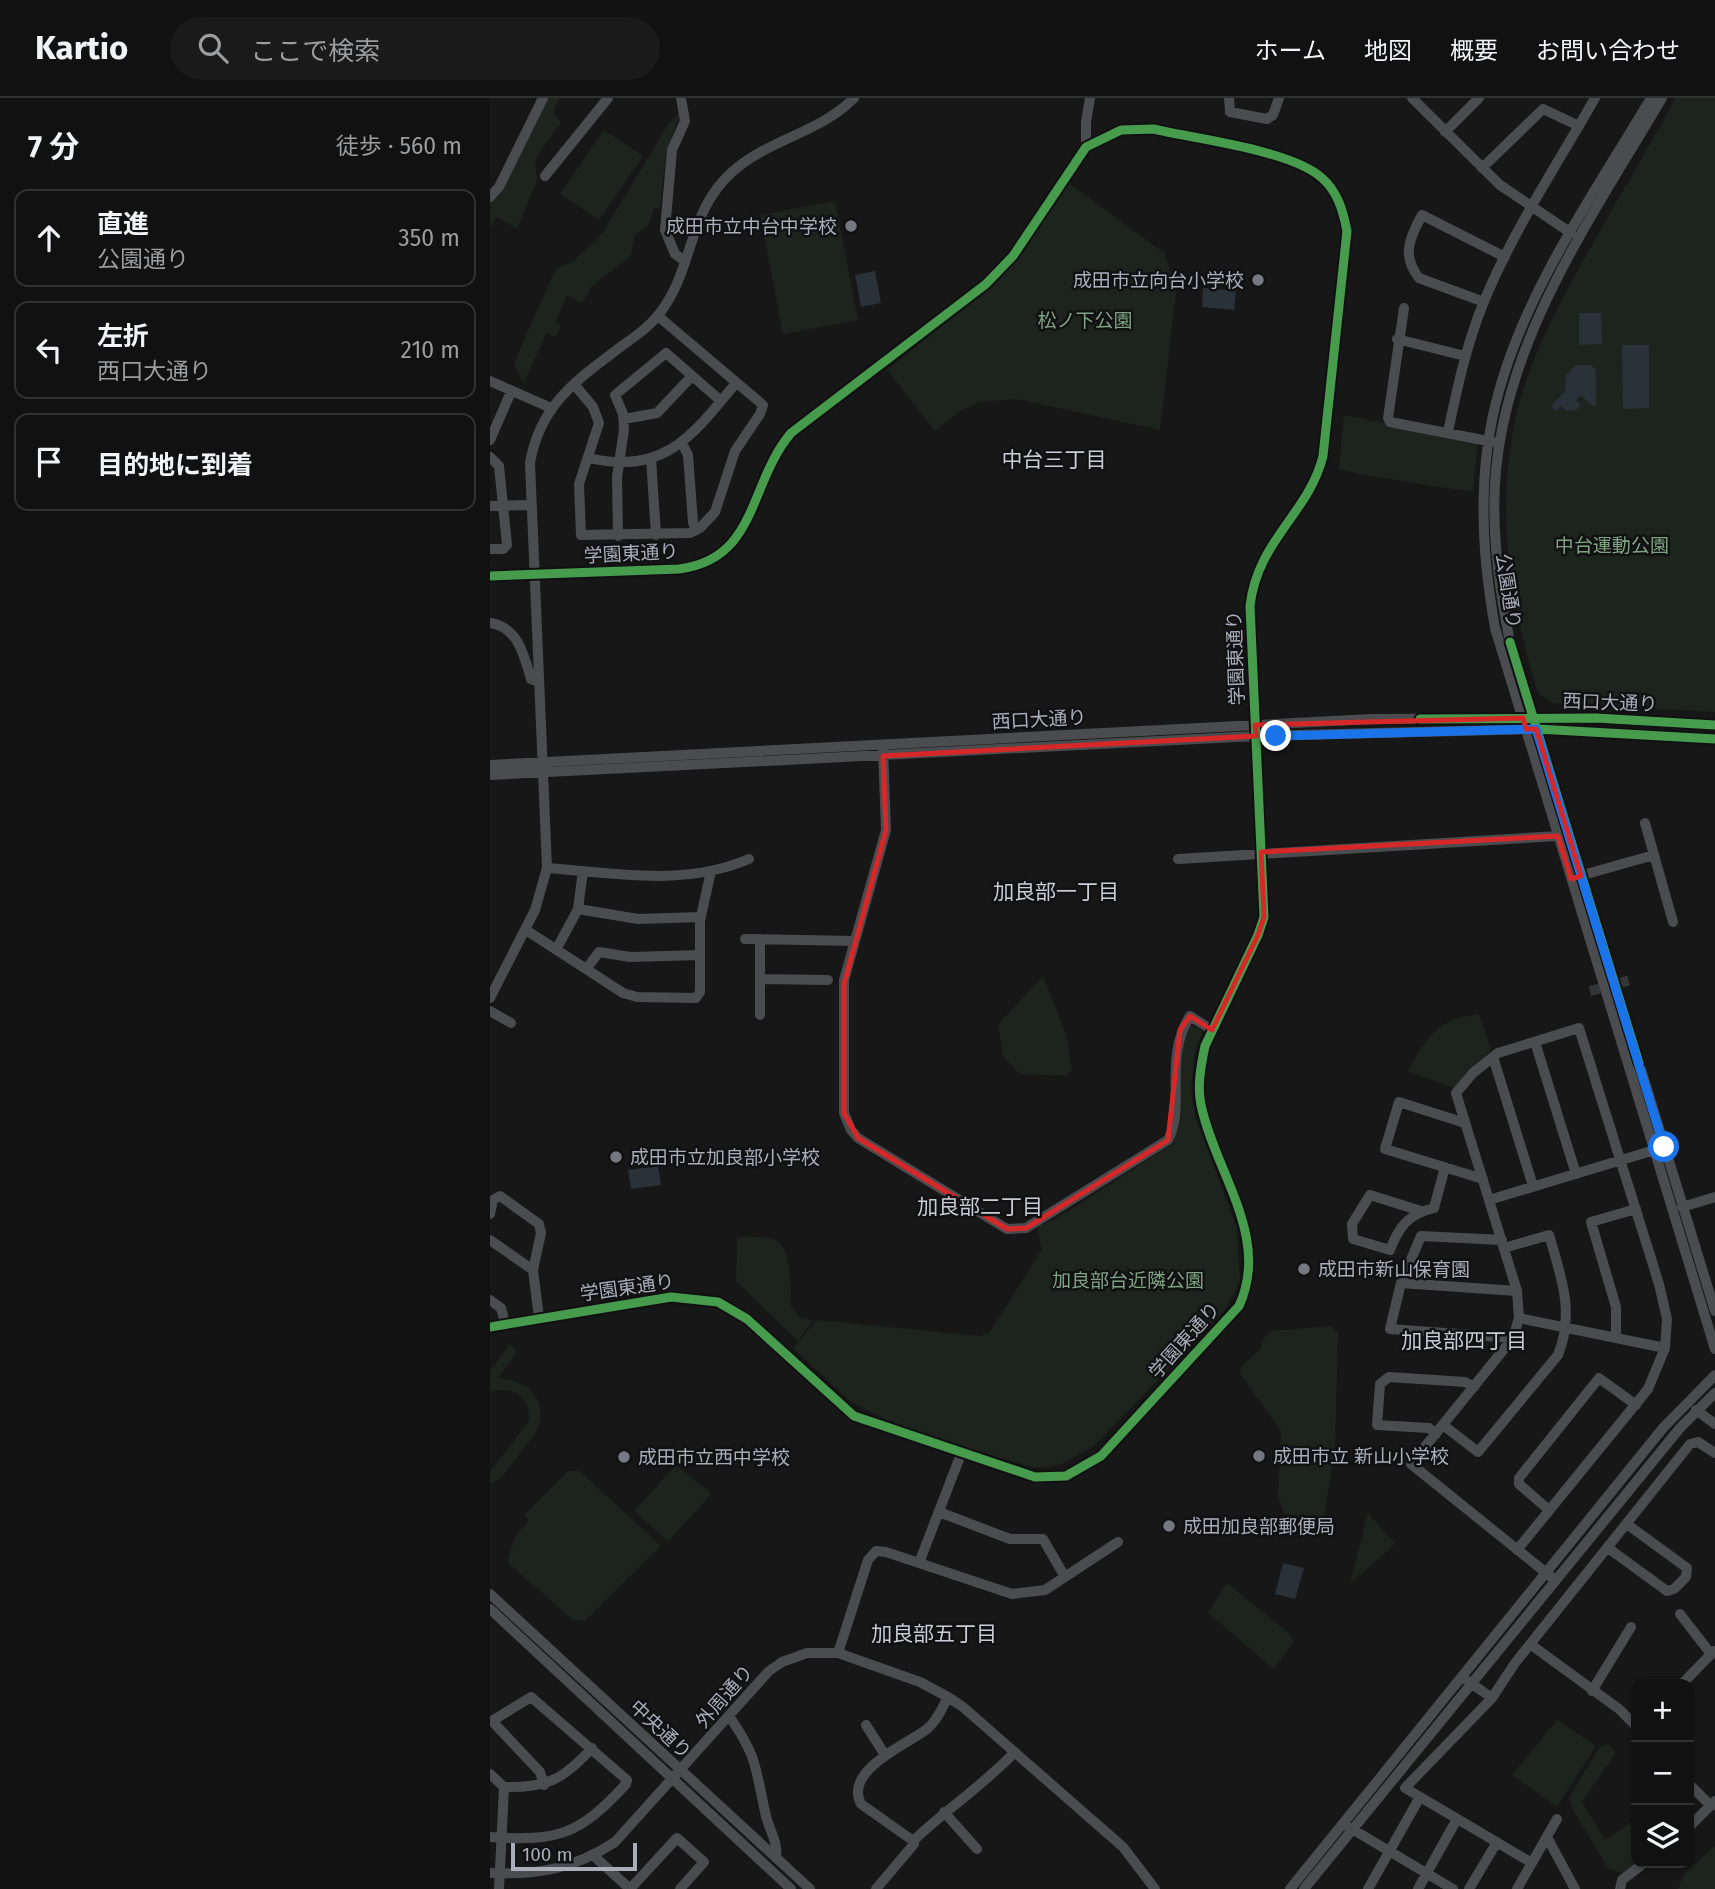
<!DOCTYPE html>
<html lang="ja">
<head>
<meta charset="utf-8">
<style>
	:root { --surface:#111; --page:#1a1a1a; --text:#f1f3f6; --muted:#9c9d9f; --line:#303131 }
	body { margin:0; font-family:"Fira Sans","Noto Sans JP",sans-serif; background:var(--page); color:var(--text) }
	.controls { position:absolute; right:21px; bottom:21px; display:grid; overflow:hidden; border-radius:14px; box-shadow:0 2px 5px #0004 }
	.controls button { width:63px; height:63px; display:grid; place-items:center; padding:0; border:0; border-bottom:2px solid var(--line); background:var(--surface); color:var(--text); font:35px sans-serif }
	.scale { position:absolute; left:21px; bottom:18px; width:126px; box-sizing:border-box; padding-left:7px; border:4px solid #a8adb8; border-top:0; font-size:19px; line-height:24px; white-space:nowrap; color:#a8adb8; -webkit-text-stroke:5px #111113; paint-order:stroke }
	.stop { position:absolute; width:21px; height:21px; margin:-16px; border:5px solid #1a73e8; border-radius:50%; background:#fff }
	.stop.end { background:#1a73e8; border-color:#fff; box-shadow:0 2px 7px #0008 }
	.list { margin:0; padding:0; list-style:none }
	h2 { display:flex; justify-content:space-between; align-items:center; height:91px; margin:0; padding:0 28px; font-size:30px }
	h2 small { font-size:23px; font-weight:400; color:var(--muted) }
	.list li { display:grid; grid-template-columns:46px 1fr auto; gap:21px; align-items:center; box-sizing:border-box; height:98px; margin:0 14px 14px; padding:0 14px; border:2px solid var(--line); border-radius:14px }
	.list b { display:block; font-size:26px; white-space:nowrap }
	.list p { margin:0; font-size:23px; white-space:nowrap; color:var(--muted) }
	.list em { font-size:23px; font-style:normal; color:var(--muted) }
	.icon { flex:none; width:38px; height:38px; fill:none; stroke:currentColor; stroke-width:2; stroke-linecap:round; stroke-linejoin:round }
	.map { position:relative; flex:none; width:1225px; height:1791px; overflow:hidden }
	header { display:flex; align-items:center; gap:42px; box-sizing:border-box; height:98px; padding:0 35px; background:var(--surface); border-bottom:2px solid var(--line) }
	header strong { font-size:33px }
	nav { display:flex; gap:38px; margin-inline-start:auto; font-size:24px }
	.search { width:490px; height:63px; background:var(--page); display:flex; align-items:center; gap:18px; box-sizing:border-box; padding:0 24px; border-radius:38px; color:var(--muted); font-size:26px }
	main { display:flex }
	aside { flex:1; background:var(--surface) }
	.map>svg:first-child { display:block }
	.green { fill:#1d241e }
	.water { fill:#2a3239 }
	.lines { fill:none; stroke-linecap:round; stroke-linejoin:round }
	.minor-tunnel { stroke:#343537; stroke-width:10; stroke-dasharray:10 5; stroke-linecap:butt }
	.minor { stroke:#4b4c50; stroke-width:10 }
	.cycleway-casing { stroke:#111113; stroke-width:13 }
	.cycleway { stroke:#469c4c; stroke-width:9 }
	.route { stroke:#1a73e8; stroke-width:9 }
	.marked { fill:none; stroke:#d62828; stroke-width:5; stroke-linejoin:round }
	.poi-dot { fill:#757880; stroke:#111113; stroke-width:2.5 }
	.labels { text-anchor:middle; stroke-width:5; stroke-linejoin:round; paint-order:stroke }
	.poi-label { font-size:19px; fill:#a8adb8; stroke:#111113; text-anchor:start }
	.park-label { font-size:19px; fill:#7fa381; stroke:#111113 }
	.street-label { font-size:19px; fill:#a8adb8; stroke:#111113 }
	.neighbourhood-label { font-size:21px; fill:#c9ccd4; stroke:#111113 }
</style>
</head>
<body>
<header>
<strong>Kartio</strong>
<div class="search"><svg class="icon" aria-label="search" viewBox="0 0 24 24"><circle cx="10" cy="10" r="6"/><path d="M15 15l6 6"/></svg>ここで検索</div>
<nav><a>ホーム</a><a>地図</a><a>概要</a><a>お問い合わせ</a></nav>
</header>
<main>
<aside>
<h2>7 分<small>徒歩 · 560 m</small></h2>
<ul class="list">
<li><svg class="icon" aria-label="ahead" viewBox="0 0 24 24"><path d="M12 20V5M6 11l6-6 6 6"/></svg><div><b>直進</b><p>公園通り</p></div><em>350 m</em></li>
<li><svg class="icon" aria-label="left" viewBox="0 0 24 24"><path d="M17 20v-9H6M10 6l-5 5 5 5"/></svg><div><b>左折</b><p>西口大通り</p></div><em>210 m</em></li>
<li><svg class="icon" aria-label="arrive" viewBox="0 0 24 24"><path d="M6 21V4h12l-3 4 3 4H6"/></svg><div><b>目的地に到着</b></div></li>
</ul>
</aside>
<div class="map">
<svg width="1225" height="1791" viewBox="0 0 1225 1791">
	<rect width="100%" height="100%" fill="#171717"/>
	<!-- green -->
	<path class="green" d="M 58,0 L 69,0 L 63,15 L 71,24 L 45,62 L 47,82 L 27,131 L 7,119 L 0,130 L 0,102 Z
		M 1186,0 L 1225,0 L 1225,614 L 1063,605 L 1048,595 C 1022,511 1006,421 1023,333 C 1035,264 1071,203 1104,143 C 1131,96 1159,48 1186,0 Z
		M 191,14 L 176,55 L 170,110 L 164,110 L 158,128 L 145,137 L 140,159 L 102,188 L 92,205 L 77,198 L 65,223 L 71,227 L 65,239 L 57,235 L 33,286 L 24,265 L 65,172 L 83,163 L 110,139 L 179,25 Z
		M 114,32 L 153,58 L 109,122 L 70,96 Z
		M 578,85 L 675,155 L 686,194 L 670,332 L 526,301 L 489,304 L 469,314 L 445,333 L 397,272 L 491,196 L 529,160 Z
		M 345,103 L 368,222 L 293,236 L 270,117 Z
		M 854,317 L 988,344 L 983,394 L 874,377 L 849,371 Z
		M 553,878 L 576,936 L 582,972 L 575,978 L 529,976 L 513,958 L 508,927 Z
		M 989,916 L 1001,952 L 964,990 L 917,973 C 940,938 944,922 989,916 Z
		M 698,926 L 713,933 L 705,953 L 701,992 L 705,1018 L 747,1130 L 750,1184 L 734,1213 L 604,1348 L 570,1367 L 545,1370 L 418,1332 L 362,1305 L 303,1250 L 327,1222 L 490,1238 L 500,1234 L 552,1151 L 547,1128 L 564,1122 L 684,1045 L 690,948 Z
		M 247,1139 C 258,1139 271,1138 282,1141 C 304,1147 300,1192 301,1209 L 310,1219 L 323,1222 L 308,1243 L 246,1183 Z
		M 840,1228 L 848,1234 L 845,1351 L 834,1420 L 794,1416 L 788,1397 L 791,1333 L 750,1275 L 751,1269 L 770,1251 L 775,1238 L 781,1233 Z
		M 20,1246 L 27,1254 L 8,1280 C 34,1282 57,1298 49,1327 C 45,1338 34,1349 27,1359 C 19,1370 13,1381 0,1386 L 0,1374 L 39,1323 C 42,1300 22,1286 0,1294 L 0,1273 Z
		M 186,1367 L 222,1396 L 178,1443 L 144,1413 Z
		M 78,1373 L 90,1373 L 171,1448 L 95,1523 L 83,1522 L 17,1464 L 25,1439 L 39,1422 L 34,1417 Z
		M 878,1415 L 905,1446 L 860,1486 Z
		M 737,1485 L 802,1538 L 803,1544 L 784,1571 L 718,1515 Z
		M 1067,1622 L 1106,1648 L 1067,1709 L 1022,1677 Z
		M 1117,1645 L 1126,1654 L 1092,1704 L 1115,1742 L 1146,1721 L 1146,1764 L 1133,1775 L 1118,1770 L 1083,1712 L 1079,1700 L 1109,1650 Z
		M 1225,1748 L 1225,1791 L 1188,1791 L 1194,1776 Z"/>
	<!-- water -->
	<path class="water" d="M 385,173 L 391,205 L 371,209 L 365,177 Z
		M 713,190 L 746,193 L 744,212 L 712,209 Z
		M 1089,215 L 1111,215 L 1112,246 L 1089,247 Z
		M 1132,247 L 1159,247 L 1159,310 L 1133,311 Z
		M 1086,267 L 1101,267 L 1106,272 L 1106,307 L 1101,307 L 1091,297 L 1086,302 L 1091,308 L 1086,312 L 1076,313 L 1071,308 L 1066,313 L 1061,308 L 1075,293 L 1076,277 Z
		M 168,1068 L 171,1087 L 141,1091 L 138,1072 Z
		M 793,1465 L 814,1470 L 805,1501 L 785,1496 Z"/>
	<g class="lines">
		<!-- minor-tunnel -->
		<path class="minor-tunnel" d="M 1100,893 L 1141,882"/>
		<!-- minor -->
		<path class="minor" d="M 191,0 L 195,23 L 182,52 L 175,132 L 185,156 L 195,163
			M 739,0 L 740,14 L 777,21 L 783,17 L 789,0
			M 922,0 L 1010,87 L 1081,135
			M 1161,0 C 1106,93 1038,188 1009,293 C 987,371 991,451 1005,530 L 1225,1251
			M 1172,0 C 1102,119 1013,243 1005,386 C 1002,440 1009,491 1020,544 L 1225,1213
			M 955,34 L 989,0
			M 596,49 L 596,24 L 600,0
			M 992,70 L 1053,11 L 1089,28
			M 55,78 L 118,0
			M 0,99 L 9,89 L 53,0
			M 994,204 L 929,180 C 911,157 920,139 932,117 L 1015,159
			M 914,210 L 898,320 L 900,324 L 1003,344
			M 907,241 L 975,258
			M 0,283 L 61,310
			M 84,286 L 103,309 L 109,325 L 89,386 L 91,437 L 200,435 L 210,430 L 225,414 L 245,353 L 270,316 L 273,307 L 168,218
			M 134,321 L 167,315 L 202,278
			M 958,334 C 967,291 976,248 993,206 C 1022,134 1067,67 1105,0
			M 0,342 L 21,294
			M 192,345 L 198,357 L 203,425 L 207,432
			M 0,359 L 9,368 L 17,447 L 13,451 L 0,451
			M 99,360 C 174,378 203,337 246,285
			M 161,360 L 166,437
			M 0,408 L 41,407
			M 128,438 L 127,379 L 134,332 L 133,316 L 125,297 L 176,255 L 231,303
			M 0,478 L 189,471 C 268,461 258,386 301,335 L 496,186 L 523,158 L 596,49 L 631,32 L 663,31 C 706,41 801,52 832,80 C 848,94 853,113 857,133 L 833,358 C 819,415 767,443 760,508 L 774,819 L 768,837 L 715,948 C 711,967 707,988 711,1007 C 725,1074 781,1139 749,1208 L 611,1358 L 576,1378 L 545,1379 L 364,1318 L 257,1221 L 228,1204 L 181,1199 L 0,1229
			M 0,525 C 28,529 34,557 41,581 L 49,584
			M 393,651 L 396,732 L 354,882 L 354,1015 L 361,1032 L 368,1040 L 517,1131 L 536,1130 L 678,1042 C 696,1008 673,960 700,918 L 722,932
			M 0,667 L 882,621 L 1106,620 L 1225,627
			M 0,677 L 766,638 L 1046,631 L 1225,641
			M 1155,725 L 1183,824
			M 688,761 L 1068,738
			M 57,770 C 126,775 193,789 259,761
			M 1086,779 L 1164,757
			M 88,811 L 148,821 L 211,819
			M 36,832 L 133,895 L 147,899 L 206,900 L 210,894 L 210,823 L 221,773
			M 255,841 L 365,843
			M 270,841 L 270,917
			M 67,850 L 88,811 L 93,773
			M 97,870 L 109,854 L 140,859 L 210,857
			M 270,881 L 338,882
			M 0,900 L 45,812 L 57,770 L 40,365 C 50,306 88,281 133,247 C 146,238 159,229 169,216 C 204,172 197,115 241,75 C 276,42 330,35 364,0
			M 0,913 L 21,925
			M 1045,944 L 1086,1076
			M 1003,959 L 1043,1088
			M 975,1025 L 909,1004 L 895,1051 L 993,1081
			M 999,1102 L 1171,1050
			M 1192,1109 L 1225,1099
			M 931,1113 L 880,1097 L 862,1126 L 863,1141 L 900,1152 C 909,1128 919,1116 944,1110 L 955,1069
			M 0,1116 L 3,1102 L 10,1098 L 49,1126 L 51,1135 L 43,1172 L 49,1220
			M 0,1142 L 43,1172
			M 1012,1142 L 931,1138 L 911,1185 L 900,1231 L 1023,1240
			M 911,1185 L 1027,1193
			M 0,1202 L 11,1210 L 15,1225
			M 1029,1220 L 1175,1250
			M 1126,1240 L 1126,1209 L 1101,1124 L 1146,1111
			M 1206,1312 L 1225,1326
			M 953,1327 L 988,1354 L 1068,1257 C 1085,1215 1071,1178 1059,1137 L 1014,1150
			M 946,1336 L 939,1330 L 887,1327 L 890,1286 L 899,1279 L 975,1284 L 984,1289
			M 1059,1412 L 1029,1386 L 1029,1380 L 1109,1280 L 1146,1307
			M 449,1414 L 520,1441 L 553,1441 L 575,1479
			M 1118,1450 L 1177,1493 L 1184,1491 L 1196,1479 L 1197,1470 L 1138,1427
			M 1027,1452 L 1158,1291 L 1175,1250 L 1177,1221 L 1169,1186 L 1089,930 L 1008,955 L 983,975 L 966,995 L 1027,1193 L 1029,1220 L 1023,1240 L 921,1366 L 1065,1482
			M 429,1465 L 471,1356
			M 0,1496 L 320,1791
			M 0,1511 L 301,1791
			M 1190,1516 L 1221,1556
			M 1040,1546 L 1129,1611 L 1146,1628
			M 348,1555 L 378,1462 L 386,1453 L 396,1454 L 522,1496 L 555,1492 L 628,1444
			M 975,1581 L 1002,1600
			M 1192,1586 L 1224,1553
			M 1102,1593 L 1141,1529
			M 239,1618 C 269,1661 265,1671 276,1718 C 280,1734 288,1743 286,1760
			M 376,1627 L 395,1657
			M 0,1676 L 14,1689 L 9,1791
			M 1199,1686 L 1221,1708
			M 14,1689 C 56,1690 73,1682 102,1650
			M 454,1714 L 487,1751
			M 857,1728 L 963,1791
			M 1199,1729 L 1225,1703
			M 0,1739 C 69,1744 90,1736 136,1686 L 137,1682 L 41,1599 L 2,1623 L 50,1674 L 54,1687
			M 1057,1739 L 1085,1791
			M 423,1743 C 456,1711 494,1687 525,1654
			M 104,1758 L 140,1791
			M 1042,1765 L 915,1690 L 1002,1600 L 1025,1565 L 1200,1346 L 1208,1344 L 1225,1355
			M 0,1775 C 48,1777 84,1771 125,1744 L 279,1573 L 292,1564 L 317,1555 L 348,1555 L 430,1584 L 458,1599 L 473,1609 L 633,1749 L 665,1791
			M 140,1791 L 187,1740 L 214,1764 L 190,1791
			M 386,1791 L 424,1746 L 422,1742 L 371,1706 C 353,1672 418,1646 437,1631 C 447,1623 452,1610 458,1599
			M 800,1791 L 1173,1330 L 1225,1277
			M 814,1791 L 1190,1330 L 1225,1295
			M 878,1791 L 930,1699
			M 928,1791 L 967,1721
			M 979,1791 L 1007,1744
			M 1027,1791 L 1067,1721
			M 1130,1791 L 1132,1782 L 1154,1765"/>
		<!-- cycleway casing -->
		<g class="cycleway-casing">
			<path id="cycleway" d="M 0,478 L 189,471 C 268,461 258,386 301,335 L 496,186 L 523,158 L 596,49 L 631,32 L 663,31 C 706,41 801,52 832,80 C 848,94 853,113 857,133 L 833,358 C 819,415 767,443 760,508 L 774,819 L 768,837 L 715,948 C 711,967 707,988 711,1007 C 725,1074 781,1139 749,1208 L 611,1358 L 576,1378 L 545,1379 L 364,1318 L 257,1221 L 228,1204 L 181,1199 L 0,1229
				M 1020,544 L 1149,965
				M 930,621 L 1106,620 L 1225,627
				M 1047,631 L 1225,641"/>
		</g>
		<!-- cycleway -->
		<use href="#cycleway" class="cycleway"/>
	</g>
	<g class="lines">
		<!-- route -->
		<path class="route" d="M 786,638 L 1046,631 L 1174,1049"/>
	</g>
	<!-- marked area -->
	<path class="marked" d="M 1033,620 L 1036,631 L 1046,631 L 1091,778 L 1081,781 L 1068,738 L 771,754 L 774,819 L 768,837 L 722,932 L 700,918 L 690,932 L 678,1042 L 536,1130 L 517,1131 L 368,1040 L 354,1015 L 354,886 L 396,732 L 393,658 L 766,638 L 765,627 Z"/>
	<!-- markers -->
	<g class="poi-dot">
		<circle cx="361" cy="128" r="7"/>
		<circle cx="768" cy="182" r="7"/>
		<circle cx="126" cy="1059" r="7"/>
		<circle cx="814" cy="1171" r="7"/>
		<circle cx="769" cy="1358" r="7"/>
		<circle cx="134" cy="1359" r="7"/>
		<circle cx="679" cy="1428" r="7"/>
	</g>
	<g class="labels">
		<!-- poi labels -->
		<g class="poi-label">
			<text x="347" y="135" text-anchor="end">成田市立中台中学校</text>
			<text x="754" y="189" text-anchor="end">成田市立向台小学校</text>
			<text x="140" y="1066">成田市立加良部小学校</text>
			<text x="828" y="1178">成田市新山保育園</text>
			<text x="783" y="1365">成田市立 新山小学校</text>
			<text x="148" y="1366">成田市立西中学校</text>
			<text x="693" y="1435">成田加良部郵便局</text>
		</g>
		<!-- park labels -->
		<g class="park-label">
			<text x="595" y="229">松ノ下公園</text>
			<text x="1122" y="454">中台運動公園</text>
			<text x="638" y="1189">加良部台近隣公園</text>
		</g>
		<!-- street labels -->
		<g class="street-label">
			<text transform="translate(141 455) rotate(-3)" y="7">学園東通り</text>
			<text transform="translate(1019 493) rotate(81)" y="7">公園通り</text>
			<text transform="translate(745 560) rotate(-92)" y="7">学園東通り</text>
			<text transform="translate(1120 604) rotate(2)" y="7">西口大通り</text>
			<text transform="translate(549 621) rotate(-3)" y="7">西口大通り</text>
			<text transform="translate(137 1189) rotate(-8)" y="7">学園東通り</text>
			<text transform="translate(694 1242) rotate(-48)" y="7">学園東通り</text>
			<text transform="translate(234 1598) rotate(-49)" y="7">外周通り</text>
			<text transform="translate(171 1631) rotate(43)" y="7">中央通り</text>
		</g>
		<!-- neighbourhood labels -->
		<g class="neighbourhood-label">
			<text x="564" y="369">中台三丁目</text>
			<text x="566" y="801">加良部一丁目</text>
			<text x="490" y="1116">加良部二丁目</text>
			<text x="974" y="1250">加良部四丁目</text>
			<text x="444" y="1543">加良部五丁目</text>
		</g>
	</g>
</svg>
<div class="controls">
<button>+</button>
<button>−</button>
<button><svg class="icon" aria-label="layers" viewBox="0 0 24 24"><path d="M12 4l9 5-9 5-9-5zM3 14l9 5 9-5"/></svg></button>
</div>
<div class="scale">100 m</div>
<div class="stop" style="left:1174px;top:1049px"></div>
<div class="stop end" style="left:786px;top:638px"></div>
</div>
</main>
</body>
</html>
